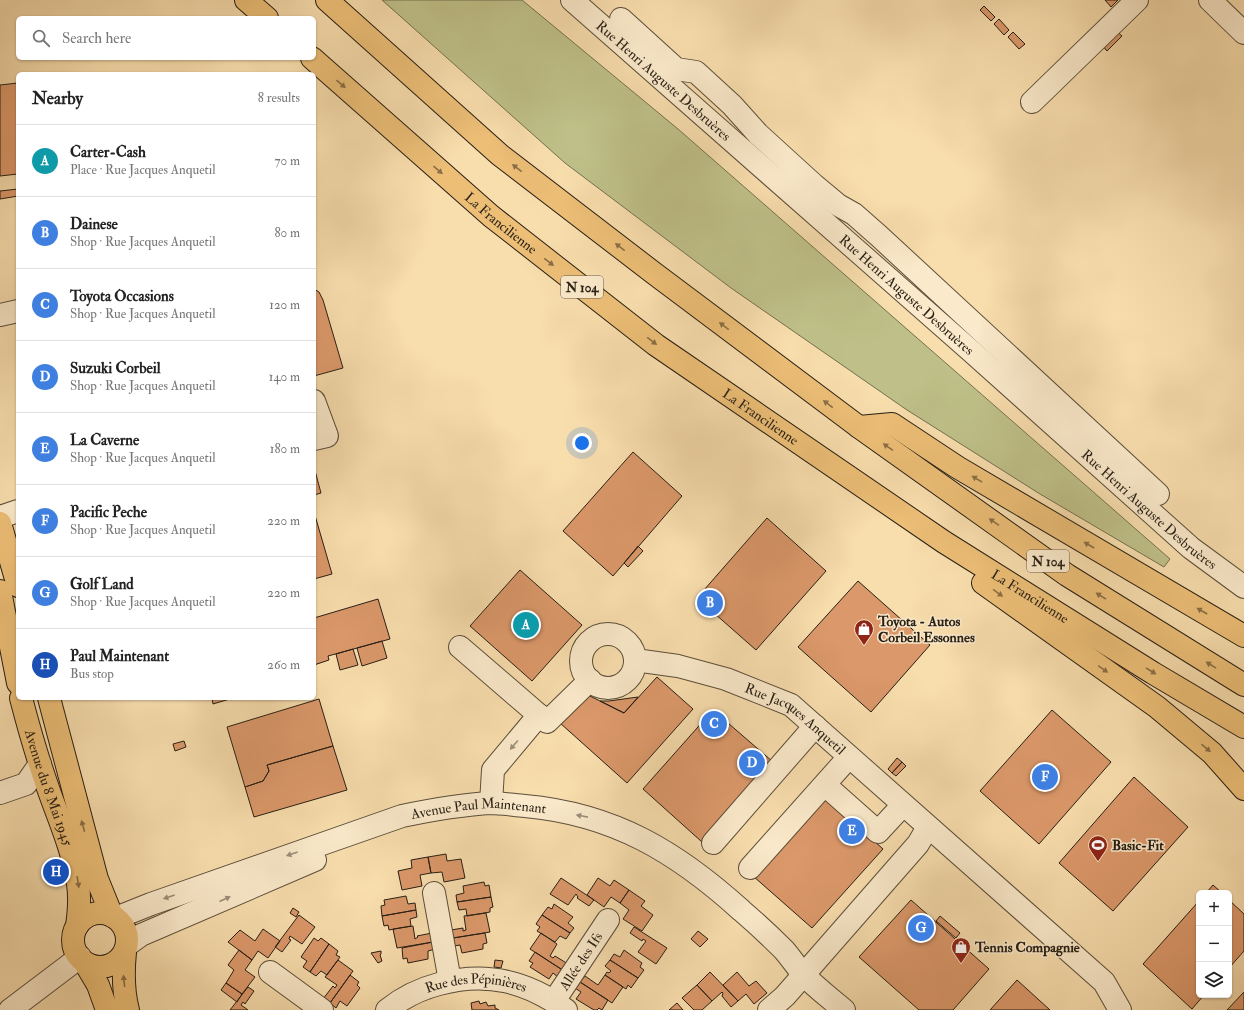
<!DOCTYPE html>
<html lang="en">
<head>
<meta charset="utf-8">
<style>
	:root { --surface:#fff; --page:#f6f6f6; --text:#222; --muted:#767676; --line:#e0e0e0; --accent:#8f2418 }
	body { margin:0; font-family:"IM FELL Double Pica",serif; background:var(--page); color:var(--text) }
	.controls { position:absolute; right:12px; bottom:12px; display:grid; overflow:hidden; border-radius:6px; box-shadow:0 1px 3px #0004 }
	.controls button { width:36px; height:36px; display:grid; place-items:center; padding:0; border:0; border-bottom:1px solid var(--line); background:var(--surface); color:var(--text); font:20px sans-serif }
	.you { position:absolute; left:582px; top:443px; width:14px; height:14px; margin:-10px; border:3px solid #fff; border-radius:50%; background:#1a73e8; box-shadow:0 0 0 6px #1a73e833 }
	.badge { display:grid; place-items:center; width:26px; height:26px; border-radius:50%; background:var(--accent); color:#fff; font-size:13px; font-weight:700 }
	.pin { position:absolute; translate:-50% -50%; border:2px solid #fff; box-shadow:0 1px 4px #0006 }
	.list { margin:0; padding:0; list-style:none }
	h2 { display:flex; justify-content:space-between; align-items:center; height:52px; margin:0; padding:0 16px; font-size:17px }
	h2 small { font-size:13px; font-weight:400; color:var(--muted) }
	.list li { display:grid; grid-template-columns:26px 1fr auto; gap:12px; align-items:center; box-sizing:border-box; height:72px; padding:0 16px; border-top:1px solid var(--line) }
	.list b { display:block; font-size:15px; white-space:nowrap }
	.list p { margin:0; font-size:13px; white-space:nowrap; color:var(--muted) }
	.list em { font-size:13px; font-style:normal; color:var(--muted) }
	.icon { flex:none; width:22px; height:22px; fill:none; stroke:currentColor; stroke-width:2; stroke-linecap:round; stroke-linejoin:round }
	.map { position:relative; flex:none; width:1244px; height:1010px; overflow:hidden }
	.search { position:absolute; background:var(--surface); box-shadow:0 1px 3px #0004; left:16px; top:16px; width:300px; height:44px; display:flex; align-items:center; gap:10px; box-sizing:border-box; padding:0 14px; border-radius:6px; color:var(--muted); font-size:15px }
	.panel { position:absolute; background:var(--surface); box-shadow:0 1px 3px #0004; left:16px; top:72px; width:300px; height:628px; border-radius:6px }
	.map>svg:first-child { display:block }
	.green { fill:#bfc089; stroke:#736f4e }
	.building { fill:#db986a; stroke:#271e14 }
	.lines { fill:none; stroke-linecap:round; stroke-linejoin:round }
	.minor-casing { stroke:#5b4e3a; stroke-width:24 }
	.major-casing { stroke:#271e14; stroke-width:24 }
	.highway-casing { stroke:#271e14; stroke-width:24 }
	.minor { stroke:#fae9ca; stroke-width:22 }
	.major { stroke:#ecbe76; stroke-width:22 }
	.highway { stroke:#ecbe76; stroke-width:22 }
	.oneway { fill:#8a6e45 }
	.oneway2 { fill:#9b8e78 }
	.labels { text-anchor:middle; stroke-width:3; stroke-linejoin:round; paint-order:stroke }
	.shield { fill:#fae9ca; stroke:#665b4b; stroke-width:1 }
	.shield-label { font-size:13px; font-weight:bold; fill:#271e14 }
	.street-label { font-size:14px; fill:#271e14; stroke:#fae9ca }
	.poi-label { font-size:14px; font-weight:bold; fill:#271e14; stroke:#fae9ca; text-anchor:start }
</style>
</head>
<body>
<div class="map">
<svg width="1244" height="1010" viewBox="0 0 1244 1010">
	<rect width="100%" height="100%" fill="#f8ddad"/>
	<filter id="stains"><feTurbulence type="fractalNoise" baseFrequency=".005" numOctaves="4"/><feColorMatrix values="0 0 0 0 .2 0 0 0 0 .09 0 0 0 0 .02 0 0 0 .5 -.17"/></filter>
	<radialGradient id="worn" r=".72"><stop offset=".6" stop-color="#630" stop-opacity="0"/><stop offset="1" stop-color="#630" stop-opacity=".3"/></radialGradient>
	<!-- green -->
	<path class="green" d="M 382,0 L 522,0 L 678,129 L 1170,559 L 1164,567 L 1040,494 L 907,410 L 731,288 L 565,163 Z"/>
	<!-- building -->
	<path class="building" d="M 1105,0 L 1118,0 L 1111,7 Z
		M 984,6 L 995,17 L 991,21 L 980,10 Z
		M 999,19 L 1009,30 L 1004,35 L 994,24 Z
		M 1115,30 L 1122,36 L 1107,51 L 1101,44 Z
		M 1013,32 L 1025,44 L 1019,49 L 1008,37 Z
		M 18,83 L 18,174 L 0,176 L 0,85 Z
		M 18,189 L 18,196 L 0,199 L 0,191 Z
		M 314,289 L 319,292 L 323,300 L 343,368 L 314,376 Z
		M 633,452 L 682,496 L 613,576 L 563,531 Z
		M 314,467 L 321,493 L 314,495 Z
		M 314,512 L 332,574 L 314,579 Z
		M 767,518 L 826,571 L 756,650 L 697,598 Z
		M 638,546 L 643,551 L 628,567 L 624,563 Z
		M 520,570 L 582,625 L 532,681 L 470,626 Z
		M 858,581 L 930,645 L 871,712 L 798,647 Z
		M 378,599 L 390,639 L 328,656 L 329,660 L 314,665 L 314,618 Z
		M 382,641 L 387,658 L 362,666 L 357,648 Z
		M 353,649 L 358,665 L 340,670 L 336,654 Z
		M 657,677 L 693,709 L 627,783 L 560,723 L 586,694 L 624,713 Z
		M 638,697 L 624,713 L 600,701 L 609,701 Z
		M 212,698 L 233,698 L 213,704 Z
		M 319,699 L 333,746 L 267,765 L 269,771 L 263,781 L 245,787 L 227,727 Z
		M 713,710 L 773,762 L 702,842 L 643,789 Z
		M 1052,710 L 1111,762 L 1039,844 L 980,791 Z
		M 184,741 L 186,747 L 175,751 L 173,744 Z
		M 333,746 L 347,790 L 254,817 L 245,787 L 263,781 L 269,771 L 267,765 Z
		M 897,758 L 902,762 L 892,773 L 888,769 Z
		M 902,762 L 906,766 L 896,776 L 892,773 Z
		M 1134,777 L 1188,827 L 1113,911 L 1059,863 Z
		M 824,796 L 883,849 L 812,928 L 753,876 Z
		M 446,854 L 447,861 L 461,859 L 465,878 L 444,882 L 442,872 L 431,873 L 428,857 Z
		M 428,857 L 431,873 L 420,875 L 422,886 L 402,890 L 398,871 L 412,868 L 411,860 Z
		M 561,878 L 594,900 L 589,906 L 577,898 L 578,897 L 576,894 L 568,905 L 550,894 Z
		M 598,878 L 610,886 L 614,880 L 629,890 L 620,903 L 611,897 L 604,907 L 587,895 Z
		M 484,882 L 485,886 L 489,885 L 491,897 L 457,902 L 456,895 L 464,893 L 463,886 Z
		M 1213,885 L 1222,893 L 1206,893 Z
		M 629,890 L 645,901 L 641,906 L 653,915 L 642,931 L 623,919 L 629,910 L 620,903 Z
		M 406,896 L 408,904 L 415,903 L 416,910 L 382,916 L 381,906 L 385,905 L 384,900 Z
		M 491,897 L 493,907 L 490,908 L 490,912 L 467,916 L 466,909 L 459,910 L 457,902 Z
		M 911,900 L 989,969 L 953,1010 L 919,1010 L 859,957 Z
		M 1229,900 L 1244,914 L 1244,951 L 1229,968 Z
		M 1199,901 L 1199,995 L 1204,995 L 1192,1009 L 1143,964 Z
		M 554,904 L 573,917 L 568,923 L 574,928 L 570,933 L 542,915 L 548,907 L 552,909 Z
		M 293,908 L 299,912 L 296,917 L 290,913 Z
		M 416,910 L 417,917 L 410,919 L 411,926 L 389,930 L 388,925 L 384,926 L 382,916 Z
		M 486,913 L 490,932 L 453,938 L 451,930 L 463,928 L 463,931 L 466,930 L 464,916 Z
		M 299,915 L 315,927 L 302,944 L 290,936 L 289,939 L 291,940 L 282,952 L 275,947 Z
		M 542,915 L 570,933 L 566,939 L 560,936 L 555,942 L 537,931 L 540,927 L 536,924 Z
		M 940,916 L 960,933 L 956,938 L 936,921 Z
		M 413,926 L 415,939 L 418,937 L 417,936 L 432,933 L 433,942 L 397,948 L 393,929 Z
		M 634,927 L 667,948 L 656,964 L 638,952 L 646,941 L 643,939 L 642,941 L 630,933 Z
		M 263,929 L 280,941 L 268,958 L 258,951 L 252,960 L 228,942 L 240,930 L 255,941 Z
		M 698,931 L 708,939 L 700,947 L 691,939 Z
		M 485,933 L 487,943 L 483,944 L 483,949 L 462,953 L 460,945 L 454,946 L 453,938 Z
		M 541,933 L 557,944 L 550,956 L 553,958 L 555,956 L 568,964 L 564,971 L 530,949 Z
		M 314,938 L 318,941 L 321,938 L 329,944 L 310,972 L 303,967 L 307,961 L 301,957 Z
		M 433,942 L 435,949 L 428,951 L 428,959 L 408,963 L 407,958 L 403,959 L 402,948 Z
		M 329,944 L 338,951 L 336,955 L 340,957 L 327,975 L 321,971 L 316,976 L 310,972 Z
		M 239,950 L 252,960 L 245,970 L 255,977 L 242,994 L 226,983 L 234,970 L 228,965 Z
		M 624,950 L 642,963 L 640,967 L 644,970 L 638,978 L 610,960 L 614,954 L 620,957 Z
		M 381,951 L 381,954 L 380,955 L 382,961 L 378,963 L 371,953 Z
		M 535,952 L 564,971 L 559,978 L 553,973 L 549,979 L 530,967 L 533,963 L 529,961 Z
		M 338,960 L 353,971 L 330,1003 L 323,999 L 333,986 L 335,988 L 337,985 L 325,977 Z
		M 495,960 L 503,961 L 501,968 L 494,967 Z
		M 610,960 L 638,978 L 631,988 L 628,985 L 626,989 L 605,975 L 607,972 L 609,973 L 611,971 L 605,966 Z
		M 710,972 L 738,1001 L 731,1007 L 722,996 L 723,993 L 722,992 L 712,1001 L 697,985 Z
		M 737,972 L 749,986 L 756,981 L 767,993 L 754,1004 L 746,994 L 738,1001 L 723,985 Z
		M 350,975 L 359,982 L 357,985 L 360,988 L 347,1006 L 340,1001 L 336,1008 L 330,1003 Z
		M 605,975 L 623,987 L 612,1003 L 580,982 L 585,976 L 598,985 Z
		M 1017,980 L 1050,1010 L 990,1010 Z
		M 580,982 L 608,1000 L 602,1010 L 599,1008 L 597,1010 L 594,1010 L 576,999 L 581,992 L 575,988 Z
		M 226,983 L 242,994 L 237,1002 L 221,990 Z
		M 697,985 L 712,1001 L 702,1010 L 694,1010 L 682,998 Z
		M 248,987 L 254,991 L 245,1004 L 243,1002 L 241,1005 L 248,1010 L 230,1010 Z
		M 1244,992 L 1244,1010 L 1227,1010 Z
		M 479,1001 L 480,1004 L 486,1002 L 488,1006 L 495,1005 L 495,1008 L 499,1010 L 472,1010 L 471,1003 Z
		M 677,1003 L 683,1010 L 669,1010 Z"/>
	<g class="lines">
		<!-- minor casing -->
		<g class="minor-casing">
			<g id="minor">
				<path id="s1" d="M 572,0 L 971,351 L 1191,548 L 1244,587"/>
				<path d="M 1210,0 L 1244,33"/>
				<path d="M 621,19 L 676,69 L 696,72 L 732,105 L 758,134 L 814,185 L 838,205 L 854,214 L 879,236 L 1158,494"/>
				<path d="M 1032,102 L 1137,0"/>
				<path d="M 0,315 L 18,311"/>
				<path d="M 314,401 L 327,436 L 314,439"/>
				<path d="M 0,517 L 18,511"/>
				<circle cx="608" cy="661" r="27"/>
				<path d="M 460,647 L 547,722 L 590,680"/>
				<path id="s2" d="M 635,660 L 678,666 L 726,679 L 791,705 L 1104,982 L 1120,1010"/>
				<path d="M 825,785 L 878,832 L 903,805"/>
				<path d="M 0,793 L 26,784 L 40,764"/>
				<path d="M 491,803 L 493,770 L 539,715"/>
				<path d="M 713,843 L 815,726"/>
				<path d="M 750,868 L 849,757"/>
				<path d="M 434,893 L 450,981"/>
				<path id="s3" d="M 116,918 L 151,904 L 402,816 C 431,810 459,805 489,803 C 501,803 513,805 525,806 C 614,814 677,852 742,911 C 756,923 771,937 784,950 C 791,958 796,966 803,974 C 815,987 830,998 844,1010"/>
				<path d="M 127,945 L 141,935 L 315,860"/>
				<path d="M 270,972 L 322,1010"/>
				<path id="s4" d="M 554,1001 L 608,920"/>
				<path d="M 10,1010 L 80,957"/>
				<path id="s5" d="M 387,1010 C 402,998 420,989 439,984 C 486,971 527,981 566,1010"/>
				<path d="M 769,1010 L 785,996 L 918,844 L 928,827"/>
			</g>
		</g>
		<!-- major casing -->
		<g class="major-casing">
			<g id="major">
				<path d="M 0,523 L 18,586"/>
				<path d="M 0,591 L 18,683"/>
				<path id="s6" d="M 21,698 C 29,729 38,760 49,791 C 60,822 73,851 78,884 C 80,897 79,912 77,926"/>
				<path d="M 49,698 L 97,879 L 112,916"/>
				<circle cx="100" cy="940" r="27"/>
				<path d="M 125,952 C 123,972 123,991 128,1010"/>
				<path d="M 85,963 L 98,985 L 107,1010"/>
			</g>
		</g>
		<!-- highway casing -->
		<g class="highway-casing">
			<g id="highway">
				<path d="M 246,0 L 267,18"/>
				<path d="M 327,0 L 500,155 L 655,274 L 859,427 L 1067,575 L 1244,685"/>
				<path id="s7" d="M 312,58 L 491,216 L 656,345 L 944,542 L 1153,673 L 1244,727"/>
				<path d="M 859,427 L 892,424 L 957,467 L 1244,636"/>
				<path d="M 983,583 L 1157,707 L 1212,753 L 1244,789"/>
			</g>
		</g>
		<!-- minor -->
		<use href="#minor" class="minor"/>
		<!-- major -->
		<use href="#major" class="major"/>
		<!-- highway -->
		<use href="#highway" class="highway"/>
	</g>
	<!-- one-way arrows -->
	<defs><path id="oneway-solid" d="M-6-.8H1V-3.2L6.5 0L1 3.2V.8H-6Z"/></defs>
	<g class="oneway">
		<use href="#oneway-solid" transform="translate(341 84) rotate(41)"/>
		<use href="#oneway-solid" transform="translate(517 168) rotate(-142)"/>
		<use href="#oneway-solid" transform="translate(438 170) rotate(41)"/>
		<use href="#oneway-solid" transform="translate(620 247) rotate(-142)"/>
		<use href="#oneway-solid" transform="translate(549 262) rotate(38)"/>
		<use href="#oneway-solid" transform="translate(724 326) rotate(-143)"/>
		<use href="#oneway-solid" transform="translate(652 341) rotate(37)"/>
		<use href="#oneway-solid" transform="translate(828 404) rotate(-143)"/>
		<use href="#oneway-solid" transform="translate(888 447) rotate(-145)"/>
		<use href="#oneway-solid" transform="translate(977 479) rotate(-149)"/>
		<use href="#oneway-solid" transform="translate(994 522) rotate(-145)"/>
		<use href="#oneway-solid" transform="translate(1089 545) rotate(-150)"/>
		<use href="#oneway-solid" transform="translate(998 593) rotate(36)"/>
		<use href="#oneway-solid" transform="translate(1101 596) rotate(-148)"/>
		<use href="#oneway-solid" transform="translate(1202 611) rotate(-150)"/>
		<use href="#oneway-solid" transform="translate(1211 665) rotate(-148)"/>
		<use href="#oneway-solid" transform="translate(1103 669) rotate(35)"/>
		<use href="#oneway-solid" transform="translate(1151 671) rotate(32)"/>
		<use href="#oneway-solid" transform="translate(1206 748) rotate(40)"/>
		<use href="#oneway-solid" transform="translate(83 826) rotate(-105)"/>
		<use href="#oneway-solid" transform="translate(78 882) rotate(81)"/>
		<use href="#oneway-solid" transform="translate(124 981) rotate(-96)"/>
	</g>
	<g class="oneway2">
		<use href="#oneway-solid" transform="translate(514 745) rotate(130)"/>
		<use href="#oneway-solid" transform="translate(582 816) rotate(-169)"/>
		<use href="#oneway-solid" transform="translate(292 854) rotate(161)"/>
		<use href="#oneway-solid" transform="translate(169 897) rotate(161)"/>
		<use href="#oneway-solid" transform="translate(225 899) rotate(-24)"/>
	</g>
	<!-- icons -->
	<defs>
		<g id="shop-pin" transform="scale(1)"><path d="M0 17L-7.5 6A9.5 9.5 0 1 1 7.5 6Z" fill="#8f2418" stroke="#fae9ca"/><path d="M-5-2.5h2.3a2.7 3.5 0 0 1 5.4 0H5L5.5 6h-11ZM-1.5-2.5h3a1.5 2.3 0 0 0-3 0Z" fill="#fff"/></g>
		<g id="stadium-pin" transform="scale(1)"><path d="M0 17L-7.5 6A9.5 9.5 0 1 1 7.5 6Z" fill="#8f2418" stroke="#fae9ca"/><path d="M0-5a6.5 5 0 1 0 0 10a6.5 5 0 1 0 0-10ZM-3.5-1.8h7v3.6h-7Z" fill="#fff"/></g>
	</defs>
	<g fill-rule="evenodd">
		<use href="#shop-pin" x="864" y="629"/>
		<use href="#stadium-pin" x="1098" y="845"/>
		<use href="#shop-pin" x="961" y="947"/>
	</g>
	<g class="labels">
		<!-- shield labels -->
		<g class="shield">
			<rect x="561" y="276" width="42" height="22" rx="3"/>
			<rect x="1027" y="550" width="42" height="22" rx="3"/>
		</g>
		<g class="shield-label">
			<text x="582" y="292">N 104</text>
			<text x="1048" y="566">N 104</text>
		</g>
		<!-- street labels -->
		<g class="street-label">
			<text dy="5" stroke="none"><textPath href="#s1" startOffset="122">Rue Henri Auguste Desbruères</textPath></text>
			<text dy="5" stroke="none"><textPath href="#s7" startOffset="251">La Francilienne</textPath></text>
			<text dy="5" stroke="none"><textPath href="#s1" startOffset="446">Rue Henri Auguste Desbruères</textPath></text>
			<text dy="5" stroke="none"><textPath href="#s7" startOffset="575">La Francilienne</textPath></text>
			<text dy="5" stroke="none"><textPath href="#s1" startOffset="770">Rue Henri Auguste Desbruères</textPath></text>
			<text dy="5" stroke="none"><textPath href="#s7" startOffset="899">La Francilienne</textPath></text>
			<text dy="5" stroke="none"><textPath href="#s2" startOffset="174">Rue Jacques Anquetil</textPath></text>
			<text dy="5" stroke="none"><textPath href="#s6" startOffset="94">Avenue du 8 Mai 1945</textPath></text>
			<text dy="5" stroke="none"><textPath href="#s3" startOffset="381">Avenue Paul Maintenant</textPath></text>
			<text dy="5" stroke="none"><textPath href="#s4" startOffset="48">Allée des Ifs</textPath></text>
			<text dy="5" stroke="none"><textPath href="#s5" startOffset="96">Rue des Pépinières</textPath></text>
		</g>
		<!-- poi labels -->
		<g class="poi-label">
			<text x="878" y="626">Toyota - Autos<tspan x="878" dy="16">Corbeil Essonnes</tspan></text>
			<text x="1112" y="850">Basic-Fit</text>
			<text x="975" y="952">Tennis Compagnie</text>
		</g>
	</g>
	<rect width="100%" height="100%" filter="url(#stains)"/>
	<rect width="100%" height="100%" fill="url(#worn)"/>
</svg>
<div class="controls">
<button>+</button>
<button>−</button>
<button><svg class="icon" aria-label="layers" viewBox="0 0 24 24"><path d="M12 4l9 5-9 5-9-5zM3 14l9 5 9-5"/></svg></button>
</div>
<div class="you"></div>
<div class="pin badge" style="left:526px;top:625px;background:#0f9aa8">A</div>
<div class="pin badge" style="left:710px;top:603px;background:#3f7fe0">B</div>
<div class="pin badge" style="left:714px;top:724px;background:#3f7fe0">C</div>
<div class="pin badge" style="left:752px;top:763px;background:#3f7fe0">D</div>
<div class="pin badge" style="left:852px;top:831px;background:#3f7fe0">E</div>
<div class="pin badge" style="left:1045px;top:777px;background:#3f7fe0">F</div>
<div class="pin badge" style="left:921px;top:928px;background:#3f7fe0">G</div>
<div class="pin badge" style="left:56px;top:872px;background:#1a4fb4">H</div>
<div class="search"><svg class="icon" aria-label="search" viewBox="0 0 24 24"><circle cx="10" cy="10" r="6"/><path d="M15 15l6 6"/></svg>Search here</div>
<section class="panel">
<h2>Nearby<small>8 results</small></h2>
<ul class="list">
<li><span class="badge" style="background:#0f9aa8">A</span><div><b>Carter-Cash</b><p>Place · Rue Jacques Anquetil</p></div><em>70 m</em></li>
<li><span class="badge" style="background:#3f7fe0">B</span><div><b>Dainese</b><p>Shop · Rue Jacques Anquetil</p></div><em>80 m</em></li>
<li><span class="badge" style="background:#3f7fe0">C</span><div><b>Toyota Occasions</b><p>Shop · Rue Jacques Anquetil</p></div><em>120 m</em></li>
<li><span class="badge" style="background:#3f7fe0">D</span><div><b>Suzuki Corbeil</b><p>Shop · Rue Jacques Anquetil</p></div><em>140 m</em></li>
<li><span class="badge" style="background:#3f7fe0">E</span><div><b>La Caverne</b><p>Shop · Rue Jacques Anquetil</p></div><em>180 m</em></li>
<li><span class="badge" style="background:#3f7fe0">F</span><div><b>Pacific Peche</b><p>Shop · Rue Jacques Anquetil</p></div><em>220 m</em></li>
<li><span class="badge" style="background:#3f7fe0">G</span><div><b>Golf Land</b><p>Shop · Rue Jacques Anquetil</p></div><em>220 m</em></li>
<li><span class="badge" style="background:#1a4fb4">H</span><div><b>Paul Maintenant</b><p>Bus stop</p></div><em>260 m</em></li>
</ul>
</section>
</div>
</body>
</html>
